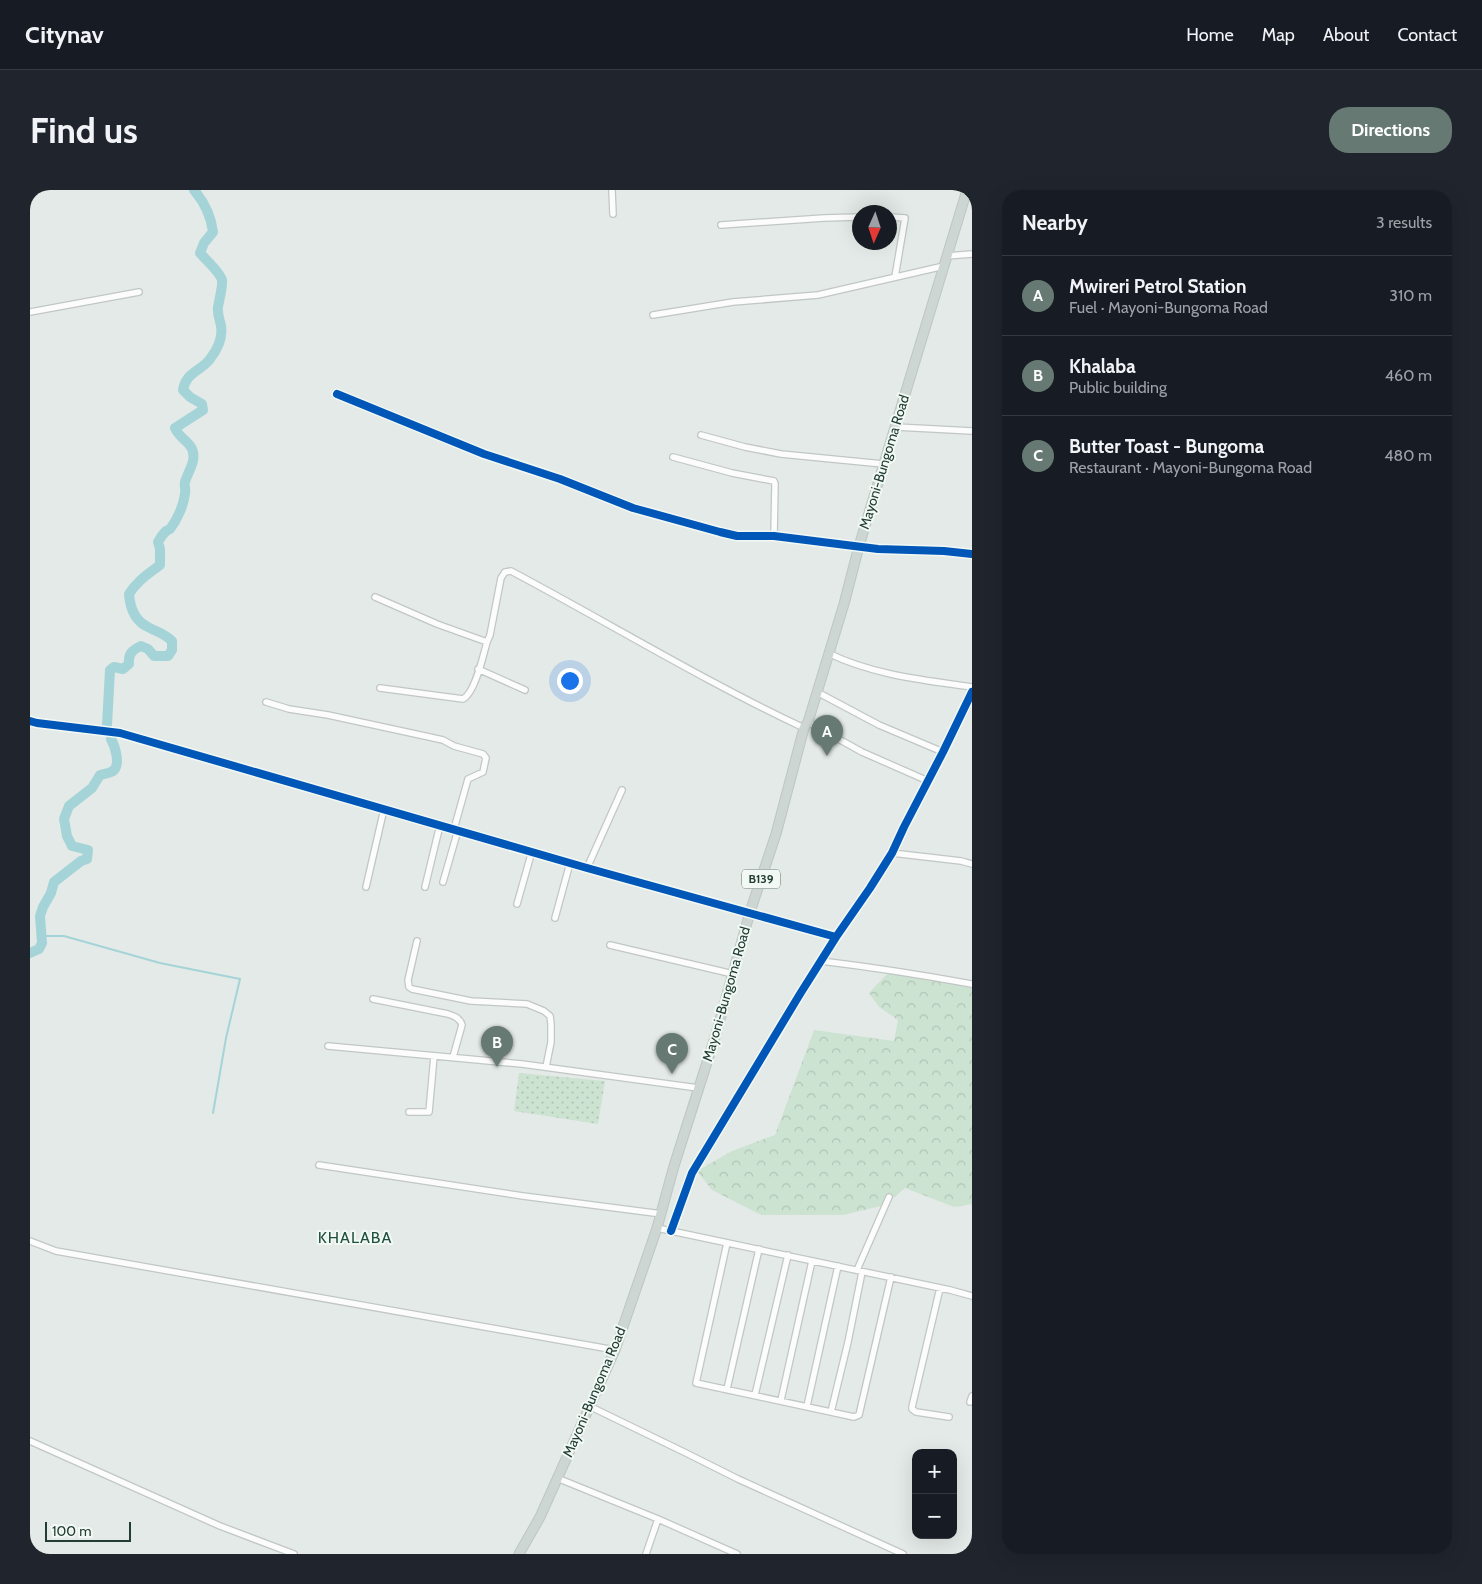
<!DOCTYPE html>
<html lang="en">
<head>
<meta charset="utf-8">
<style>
	:root { --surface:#171b24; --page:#20242c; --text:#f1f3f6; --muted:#9ea1a6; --line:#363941; --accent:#667a73 }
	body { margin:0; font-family:Cabin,sans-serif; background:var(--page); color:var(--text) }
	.controls { position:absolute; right:15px; bottom:15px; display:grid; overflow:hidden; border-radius:10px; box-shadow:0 5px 20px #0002 }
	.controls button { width:45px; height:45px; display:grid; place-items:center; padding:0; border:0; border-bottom:1px solid var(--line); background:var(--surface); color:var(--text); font:25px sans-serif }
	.compass { position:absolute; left:822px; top:15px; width:45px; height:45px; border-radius:50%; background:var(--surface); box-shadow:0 5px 20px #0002; rotate:183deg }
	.scale { position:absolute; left:15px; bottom:12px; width:86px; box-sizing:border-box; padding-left:5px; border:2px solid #223d34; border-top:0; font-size:14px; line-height:18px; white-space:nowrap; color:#223d34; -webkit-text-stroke:4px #f2f9f5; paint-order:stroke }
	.you { position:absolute; left:539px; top:490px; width:18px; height:18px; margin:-12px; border:4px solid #fff; border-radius:50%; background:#1a73e8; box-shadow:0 0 0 8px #1a73e833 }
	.badge { display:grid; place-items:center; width:32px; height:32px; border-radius:50%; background:var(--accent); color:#fff; font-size:16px; font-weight:700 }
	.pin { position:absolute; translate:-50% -41px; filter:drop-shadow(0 1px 2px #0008) }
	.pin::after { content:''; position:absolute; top:26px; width:18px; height:15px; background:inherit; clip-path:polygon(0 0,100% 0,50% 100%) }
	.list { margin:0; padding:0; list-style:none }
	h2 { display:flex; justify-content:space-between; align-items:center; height:65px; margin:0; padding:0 20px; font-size:21px }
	h2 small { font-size:16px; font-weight:400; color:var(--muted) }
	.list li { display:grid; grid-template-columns:32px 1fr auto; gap:15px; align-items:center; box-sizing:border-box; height:80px; padding:0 20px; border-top:1px solid var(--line) }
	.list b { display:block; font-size:19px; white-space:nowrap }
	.list p { margin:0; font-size:16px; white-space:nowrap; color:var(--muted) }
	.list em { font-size:16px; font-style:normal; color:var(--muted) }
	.map { position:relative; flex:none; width:942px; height:1364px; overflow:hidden; border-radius:20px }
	header { display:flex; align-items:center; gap:30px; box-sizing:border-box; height:70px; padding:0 25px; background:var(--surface); border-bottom:1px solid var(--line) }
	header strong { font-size:24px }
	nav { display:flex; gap:28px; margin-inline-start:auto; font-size:18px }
	.intro { display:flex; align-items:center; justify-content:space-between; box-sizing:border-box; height:120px; padding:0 30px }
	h1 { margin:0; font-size:35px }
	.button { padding:12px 22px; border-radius:20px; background:var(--accent); color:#fff; font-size:18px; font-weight:700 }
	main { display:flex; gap:30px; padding:0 30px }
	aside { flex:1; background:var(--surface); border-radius:20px; box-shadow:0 5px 20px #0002 }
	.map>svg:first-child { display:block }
	.grass { fill:url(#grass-dots) }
	.forest { fill:url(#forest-crowns) }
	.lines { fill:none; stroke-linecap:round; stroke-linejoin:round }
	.stream { stroke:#a5d4d8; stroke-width:2 }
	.river { stroke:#a5d4d8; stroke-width:10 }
	.street-casing { stroke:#c1c7c4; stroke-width:8 }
	.primary-casing { stroke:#bdc6c2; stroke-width:11 }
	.street { stroke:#fbfcfb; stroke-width:5.5 }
	.primary { stroke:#cdd6d3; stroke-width:9 }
	.cycleway-casing { stroke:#f2f9f5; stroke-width:11 }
	.cycleway { stroke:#0057b8; stroke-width:8 }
	.labels { text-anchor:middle; stroke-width:4; stroke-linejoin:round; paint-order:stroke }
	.shield { fill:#f2f9f5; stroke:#60756e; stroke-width:1 }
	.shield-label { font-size:12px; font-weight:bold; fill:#223d34 }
	.street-label { font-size:14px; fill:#223d34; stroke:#f2f9f5 }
	.quarter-label { font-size:16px; letter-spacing:1px; fill:#1e4f3f; stroke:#f2f9f5 }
</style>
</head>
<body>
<header>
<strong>Citynav</strong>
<nav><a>Home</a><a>Map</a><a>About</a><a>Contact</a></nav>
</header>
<div class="intro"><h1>Find us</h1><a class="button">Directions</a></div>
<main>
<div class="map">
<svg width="942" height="1364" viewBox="0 0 942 1364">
	<defs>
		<pattern id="grass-dots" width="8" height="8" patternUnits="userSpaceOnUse" patternTransform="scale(1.25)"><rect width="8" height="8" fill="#cde3d2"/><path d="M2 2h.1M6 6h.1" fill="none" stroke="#b0c4b5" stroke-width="1.8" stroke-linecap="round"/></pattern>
		<pattern id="forest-crowns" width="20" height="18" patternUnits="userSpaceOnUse" patternTransform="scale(1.25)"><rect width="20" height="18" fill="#cde3d2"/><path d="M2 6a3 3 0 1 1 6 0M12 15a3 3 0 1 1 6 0" fill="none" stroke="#b0c4b5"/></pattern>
	</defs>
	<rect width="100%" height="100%" fill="#e4eae7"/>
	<!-- grass -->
	<path class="grass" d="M 489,883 L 575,891 L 568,934 L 484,921 Z"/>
	<!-- forest -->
	<path class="forest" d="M 860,781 L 942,798 L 942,1014 L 924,1017 L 875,998 L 855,1015 L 813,1025 L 731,1025 L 682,1000 L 667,981 L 702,961 L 745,945 L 784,840 L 864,851 L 868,830 L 849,817 L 839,803 Z"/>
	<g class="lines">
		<!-- stream -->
		<path class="stream" d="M 11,746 L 34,746 L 130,773 L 210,789 L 196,848 L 183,923"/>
		<!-- river -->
		<path class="river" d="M 77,535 L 80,480 L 84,477 L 93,479 L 99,474 C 98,464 102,460 111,456 L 118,459 L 124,466 L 138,466 L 142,460 L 142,451 C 134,443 127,442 118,437 C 105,431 100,417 99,404 C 107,391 118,384 130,375 L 130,359 L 128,352 C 131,347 134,341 140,339 C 147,330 154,315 155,303 C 156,300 154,296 155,292 C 158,281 167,271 162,259 C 159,251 149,248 145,238 L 173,220 L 172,214 L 160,207 L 153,200 C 156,182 170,182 180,169 C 187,160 193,148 191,136 C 190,130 187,124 188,117 C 189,111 193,95 192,90 C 190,82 175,69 170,63 L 174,53 L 183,42 C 181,25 175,13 164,0
			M 0,763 L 9,759 L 12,753 L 10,726 L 13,717 L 21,703 L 24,692 L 51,671 L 57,669 L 58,660 L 42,656 L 37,646 L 34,629 L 39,616 L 62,598 L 70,585 C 74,584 80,583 83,581 C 91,575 85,556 81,549"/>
		<!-- street casing -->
		<g class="street-casing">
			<path id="street" d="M 582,0 L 583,24
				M 859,27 L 875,28 L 865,87
				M 691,35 L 794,28 L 829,27
				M 917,66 L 942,64
				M 0,122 L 109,102
				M 623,125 L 703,112 L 788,105 L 914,76
				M 307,204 L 454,264 L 530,289 L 603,318 L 690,342 L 707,346 L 744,346 L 848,359 L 914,361 L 942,364
				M 866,237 L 942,241
				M 671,245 L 715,257 L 751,264 L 853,274
				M 643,267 L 702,283 L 744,291 L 745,294 L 744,346
				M 345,407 L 407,434 L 457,452 L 460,445 L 471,388 L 475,382 L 481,381 C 579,433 674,491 774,538
				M 798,463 C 843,485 893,490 942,497
				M 448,479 L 495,500
				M 350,498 L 433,509 C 445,503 453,466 457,452
				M 787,502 L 849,535 L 913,562
				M 236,512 L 259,519 L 298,525 L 413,550 L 424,556 L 453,564 L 456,568 L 453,582 L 438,589 L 424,639
				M 0,531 L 7,533 L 90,543 L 557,678 L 806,747
				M 778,532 L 832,562 L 898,591
				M 862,663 L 931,671 L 942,674
				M 557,678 L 592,600
				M 413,692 L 428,640
				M 336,697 L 354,619
				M 395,697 L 410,635
				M 487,714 L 502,661
				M 525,728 L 540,673
				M 387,751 L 378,790 L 379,797 L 382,799 L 441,811 L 497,814 L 514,821 L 520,826 L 521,834 L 521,852 L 516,877
				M 580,755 L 703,784
				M 791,771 C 841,777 892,785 942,794
				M 343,809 L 418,824 C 424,826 430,828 432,835 L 423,867
				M 298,856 L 492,874 L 668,898
				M 379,922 L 399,922 L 404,866
				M 289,975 L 493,1006 L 632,1024
				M 627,1038 L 920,1100 L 942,1106
				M 641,1041 L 662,983 L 770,804 L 806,747 L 840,698 L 862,663 L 874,637 L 913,562 L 942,502
				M 0,1051 L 26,1061 L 585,1160
				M 697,1053 L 666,1193 L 824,1227 L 829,1225 L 861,1087
				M 827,1080 L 859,1007
				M 910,1098 L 882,1217 L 882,1219 L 886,1222 L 919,1227
				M 697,1199 L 729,1059
				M 725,1205 L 758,1065
				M 751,1210 L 782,1071
				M 940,1212 L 942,1206
				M 559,1216 L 656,1263 L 708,1289 L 873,1364
				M 777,1216 L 808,1076
				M 801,1222 L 818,1152 L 832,1082
				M 0,1251 L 190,1336 L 264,1364
				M 527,1288 L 628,1329 L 616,1364
				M 628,1329 L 707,1364"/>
		</g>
		<!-- primary casing -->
		<g class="primary-casing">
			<path id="primary" d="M 489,1364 L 510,1327 L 585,1160 L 627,1038 L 644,976 L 686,844 L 720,722 L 746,644 L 774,538 L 778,532 L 814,414 L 829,356 L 937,0"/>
		</g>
		<!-- street -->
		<use href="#street" class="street"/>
		<!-- primary -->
		<use href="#primary" class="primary"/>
		<!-- cycleway casing -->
		<g class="cycleway-casing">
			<path id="cycleway" d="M 307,204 L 454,264 L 530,289 L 603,318 L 690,342 L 707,346 L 744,346 L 848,359 L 914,361 L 942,364
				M 0,531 L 7,533 L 90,543 L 557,678 L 806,747
				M 641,1041 L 662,983 L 770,804 L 806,747 L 840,698 L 862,663 L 874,637 L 913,562 L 942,502"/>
		</g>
		<!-- cycleway -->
		<use href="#cycleway" class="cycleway"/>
	</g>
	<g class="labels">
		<!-- shield labels -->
		<rect class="shield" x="712" y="679.5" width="38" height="19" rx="4"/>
		<g class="shield-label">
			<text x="731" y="693">B139</text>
		</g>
		<!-- street labels -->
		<g class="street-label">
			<text transform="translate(854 272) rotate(-73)" y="5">Mayoni-Bungoma Road</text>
			<text transform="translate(696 804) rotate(-74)" y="5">Mayoni-Bungoma Road</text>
			<text transform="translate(564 1202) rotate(-67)" y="5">Mayoni-Bungoma Road</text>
		</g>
		<!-- quarter labels -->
		<g class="quarter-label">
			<text x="325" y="1053">KHALABA</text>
		</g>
	</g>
</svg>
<div class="controls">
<button>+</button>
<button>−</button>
</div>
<svg class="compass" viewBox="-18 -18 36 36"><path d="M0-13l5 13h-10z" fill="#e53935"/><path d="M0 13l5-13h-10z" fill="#9ea1a6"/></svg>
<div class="scale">100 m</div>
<div class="you"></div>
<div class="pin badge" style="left:797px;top:566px">A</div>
<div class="pin badge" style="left:467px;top:877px">B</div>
<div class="pin badge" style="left:642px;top:884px">C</div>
</div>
<aside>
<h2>Nearby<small>3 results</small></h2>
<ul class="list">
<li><span class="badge">A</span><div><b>Mwireri Petrol Station</b><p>Fuel · Mayoni-Bungoma Road</p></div><em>310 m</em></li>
<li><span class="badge">B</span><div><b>Khalaba</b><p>Public building</p></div><em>460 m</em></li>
<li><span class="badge">C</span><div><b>Butter Toast - Bungoma</b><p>Restaurant · Mayoni-Bungoma Road</p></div><em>480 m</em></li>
</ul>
</aside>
</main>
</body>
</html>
